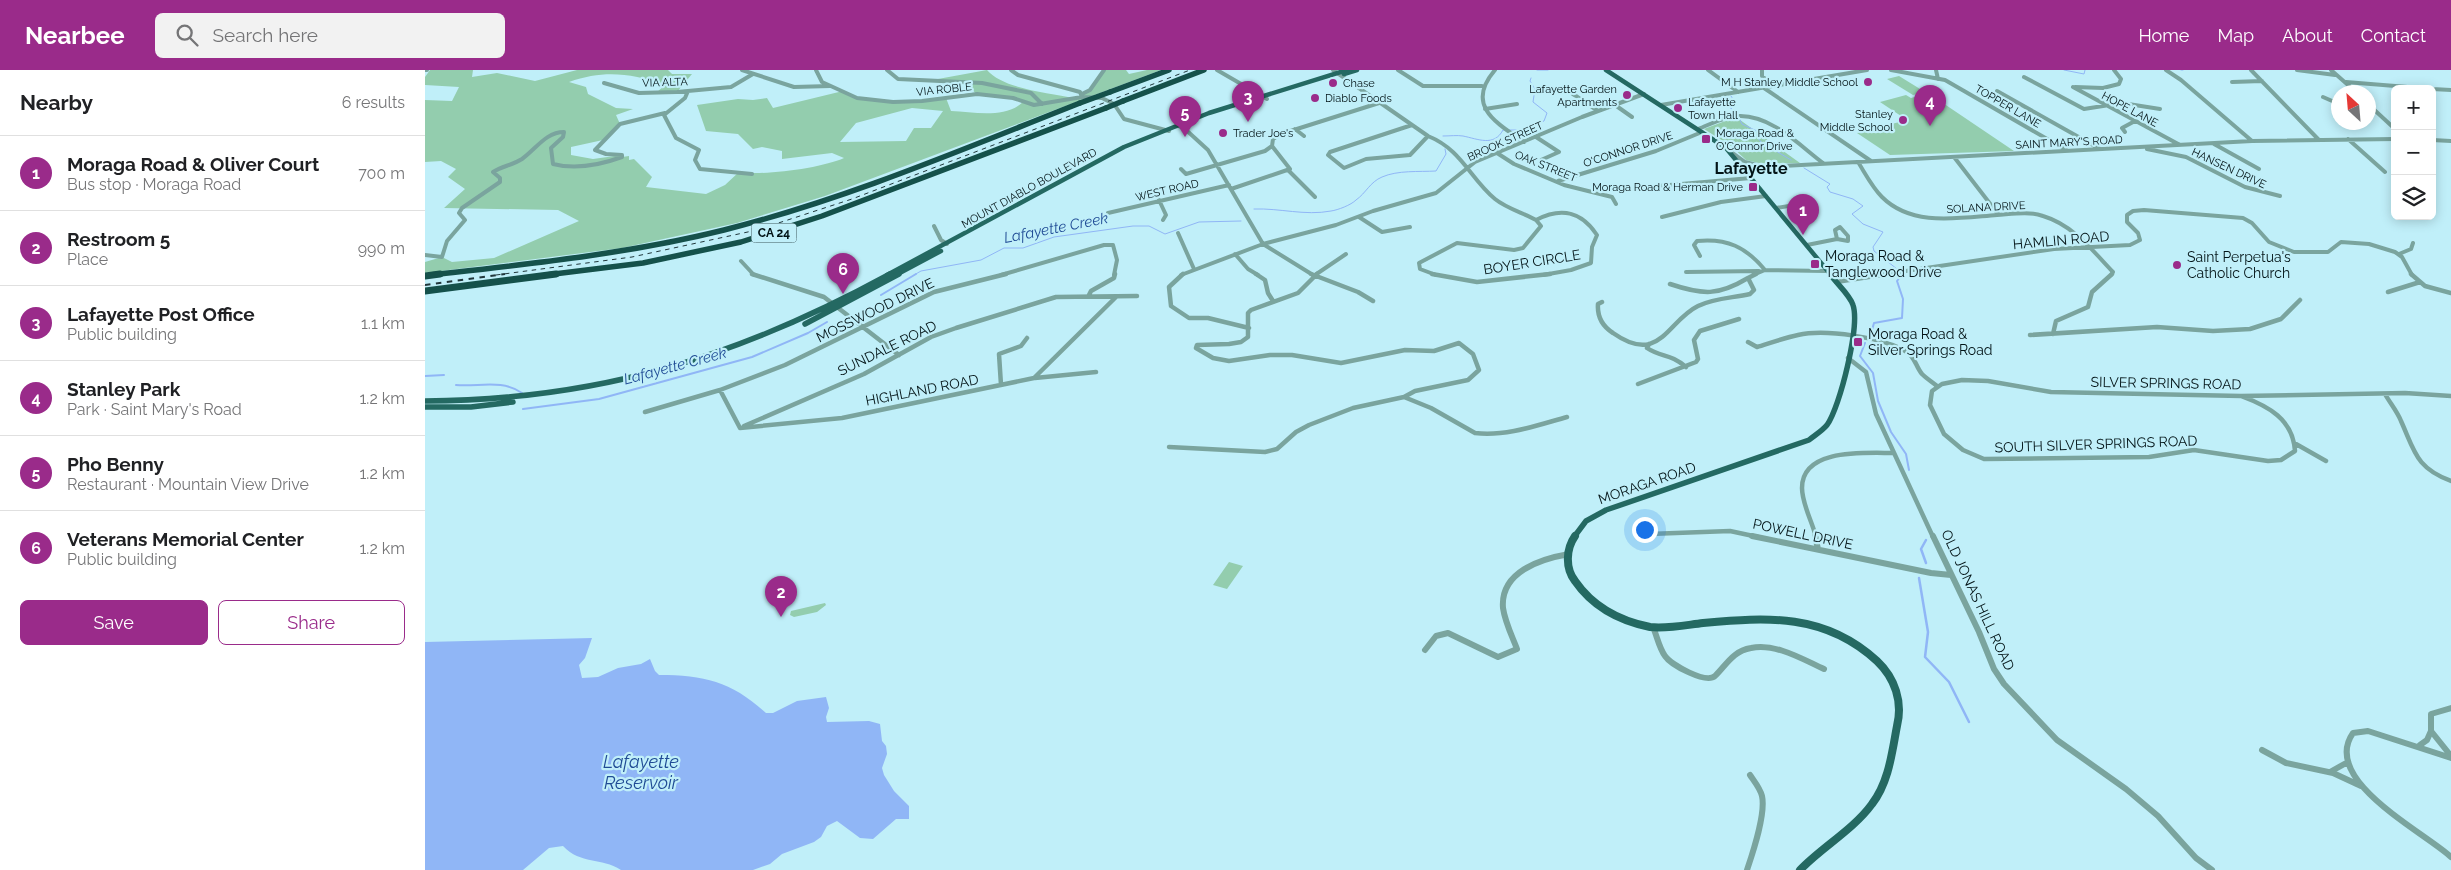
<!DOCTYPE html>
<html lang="en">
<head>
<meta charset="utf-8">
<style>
	:root { --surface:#fff; --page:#f2f2f2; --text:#202124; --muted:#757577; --line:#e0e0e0; --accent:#9a2b8a }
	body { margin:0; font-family:Raleway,sans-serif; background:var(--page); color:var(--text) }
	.controls { position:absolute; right:15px; top:15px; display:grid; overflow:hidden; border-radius:8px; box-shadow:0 2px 12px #0003 }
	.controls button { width:45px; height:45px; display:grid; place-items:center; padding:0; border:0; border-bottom:1px solid var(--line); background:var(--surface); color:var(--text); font:25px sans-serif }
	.compass { position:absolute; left:1906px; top:15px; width:45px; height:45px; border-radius:50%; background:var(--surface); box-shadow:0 2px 12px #0003; rotate:334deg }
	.you { position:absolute; left:1219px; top:459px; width:18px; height:18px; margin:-12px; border:4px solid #fff; border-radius:50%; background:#1a73e8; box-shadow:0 0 0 8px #1a73e833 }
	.badge { display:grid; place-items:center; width:32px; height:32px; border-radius:50%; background:var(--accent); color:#fff; font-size:16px; font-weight:700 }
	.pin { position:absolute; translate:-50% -41px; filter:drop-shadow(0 1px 2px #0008) }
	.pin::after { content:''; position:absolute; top:26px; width:18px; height:15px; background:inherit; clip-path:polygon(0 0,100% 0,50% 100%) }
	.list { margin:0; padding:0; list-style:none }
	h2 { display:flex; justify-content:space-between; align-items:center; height:65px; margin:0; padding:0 20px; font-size:21px }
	h2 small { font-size:16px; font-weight:400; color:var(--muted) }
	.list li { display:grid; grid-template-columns:32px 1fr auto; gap:15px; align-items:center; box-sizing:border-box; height:75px; padding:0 20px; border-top:1px solid var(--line) }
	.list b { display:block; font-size:19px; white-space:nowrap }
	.list p { margin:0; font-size:16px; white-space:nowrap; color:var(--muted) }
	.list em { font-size:16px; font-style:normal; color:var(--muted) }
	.actions { display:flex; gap:10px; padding:15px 20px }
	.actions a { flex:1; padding:11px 0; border:1px solid var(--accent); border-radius:8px; text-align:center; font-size:18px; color:var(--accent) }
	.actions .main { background:var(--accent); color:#fff }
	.icon { flex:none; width:28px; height:28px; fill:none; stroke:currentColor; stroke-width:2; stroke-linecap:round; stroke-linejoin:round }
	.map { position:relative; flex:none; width:2026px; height:800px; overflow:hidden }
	header { display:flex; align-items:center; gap:30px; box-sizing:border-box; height:70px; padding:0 25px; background:var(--accent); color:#fff }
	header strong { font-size:24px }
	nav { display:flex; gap:28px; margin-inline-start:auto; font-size:18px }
	.search { width:350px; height:45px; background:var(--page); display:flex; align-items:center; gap:12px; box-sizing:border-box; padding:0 18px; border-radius:8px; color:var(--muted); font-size:19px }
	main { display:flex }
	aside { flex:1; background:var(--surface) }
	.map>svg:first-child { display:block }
	.green { fill:#93cdae; fill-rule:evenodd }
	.water { fill:#90b6f6 }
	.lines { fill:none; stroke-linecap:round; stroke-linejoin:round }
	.stream-far2 { stroke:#90b6f6; stroke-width:1 }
	.stream-far1 { stroke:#90b6f6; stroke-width:2 }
	.stream { stroke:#90b6f6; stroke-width:2.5 }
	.minor-far2 { stroke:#7aa49e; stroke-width:4 }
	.minor-far1 { stroke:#7aa49e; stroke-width:4.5 }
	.minor { stroke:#7aa49e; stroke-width:6 }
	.major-far2 { stroke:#246962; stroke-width:4.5 }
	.major-far1 { stroke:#246962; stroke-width:5.5 }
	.major { stroke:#246962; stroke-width:8 }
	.highway-far1 { stroke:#15514b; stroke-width:5.5 }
	.highway { stroke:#15514b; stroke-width:7 }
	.rail-far1 { stroke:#21373b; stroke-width:1; stroke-dasharray:4.5 4.5; stroke-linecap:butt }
	.rail { stroke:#21373b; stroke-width:2; stroke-dasharray:5.5 5.5; stroke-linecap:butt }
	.highway-bridge { stroke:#15514b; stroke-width:5.5 }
	.poi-dot { fill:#9a2b8a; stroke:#c0eff9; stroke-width:2 }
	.labels { text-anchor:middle; stroke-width:4.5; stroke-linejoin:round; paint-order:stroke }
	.far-street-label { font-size:11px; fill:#031417; stroke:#c0eff9 }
	.far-poi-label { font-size:11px; fill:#031417; stroke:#c0eff9; text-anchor:start }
	.shield { fill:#c0eff9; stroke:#3c565b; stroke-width:1 }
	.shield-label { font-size:12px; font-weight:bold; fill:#031417 }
	.street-label { font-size:14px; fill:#031417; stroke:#c0eff9 }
	.poi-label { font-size:14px; fill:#031417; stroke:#c0eff9; text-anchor:start }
	.water-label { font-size:15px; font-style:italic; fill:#1f4b95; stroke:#c0eff9 }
	.far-district-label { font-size:16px; font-weight:bold; fill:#031417; stroke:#c0eff9 }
	.near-water-label { font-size:18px; font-style:italic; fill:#1f4b95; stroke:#c0eff9 }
</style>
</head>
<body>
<header>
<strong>Nearbee</strong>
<div class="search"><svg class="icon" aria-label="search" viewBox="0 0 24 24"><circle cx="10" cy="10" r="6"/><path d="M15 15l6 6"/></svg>Search here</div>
<nav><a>Home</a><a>Map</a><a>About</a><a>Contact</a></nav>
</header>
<main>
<aside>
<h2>Nearby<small>6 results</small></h2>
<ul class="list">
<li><span class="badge">1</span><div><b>Moraga Road &amp; Oliver Court</b><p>Bus stop · Moraga Road</p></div><em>700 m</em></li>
<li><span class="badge">2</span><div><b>Restroom 5</b><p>Place</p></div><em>990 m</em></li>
<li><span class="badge">3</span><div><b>Lafayette Post Office</b><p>Public building</p></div><em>1.1 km</em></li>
<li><span class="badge">4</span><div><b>Stanley Park</b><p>Park · Saint Mary's Road</p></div><em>1.2 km</em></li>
<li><span class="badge">5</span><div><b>Pho Benny</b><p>Restaurant · Mountain View Drive</p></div><em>1.2 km</em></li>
<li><span class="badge">6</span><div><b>Veterans Memorial Center</b><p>Public building</p></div><em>1.2 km</em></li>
</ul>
<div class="actions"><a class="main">Save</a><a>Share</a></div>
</aside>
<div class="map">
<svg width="2026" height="800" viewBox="0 0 2026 800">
	<rect width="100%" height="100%" fill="#c0eff9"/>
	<!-- green -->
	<path class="green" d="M 5,0 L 48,0 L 47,7 L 72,3 L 110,11 L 152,0 L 243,0 L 247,4 L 267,4 L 252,22 L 231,23 L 240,15 C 205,3 179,0 144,12 L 161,17 L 163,24 L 191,38 L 208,39 L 191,45 L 195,54 L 178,70 L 146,77 L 146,85 L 168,89 L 197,85 L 197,87 L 204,86 L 204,90 L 209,89 L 227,107 L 221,117 L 281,124 L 300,115 L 314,102 C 338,106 397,98 419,88 L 407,83 L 357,89 L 357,81 L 337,77 L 328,79 L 313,64 L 281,61 L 272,35 L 313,29 L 328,30 L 342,28 L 348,38 L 418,21 L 432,28 L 468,32 L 521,28 L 526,41 C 549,42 580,49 598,32 L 588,28 L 552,24 L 537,12 L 502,11 L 562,0 C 578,19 624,23 649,28 C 664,24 670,12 678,0 L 701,0 L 704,4 L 722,0 L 736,0 L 400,126 L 312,153 L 197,178 L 0,203 L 0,192 L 17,187 L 27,192 L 69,188 L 154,151 L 133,140 L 19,138 L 40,119 L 23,107 L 31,99 L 16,91 L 0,92 L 0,30 L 27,31 L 34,17 L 0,15 L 0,7 ZM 487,38 L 518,41 L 506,58 L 489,58 L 481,71 L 415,72 L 431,53 Z
		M 1474,6 L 1500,22 L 1488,25 L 1462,9 Z
		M 1503,23 L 1589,81 L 1465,85 L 1432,63 L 1482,50 L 1455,32 L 1481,25 L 1486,28 Z
		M 1311,47 L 1375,93 L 1338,94 L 1321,90 L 1306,76 L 1279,59 Z
		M 804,492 L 818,496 L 802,519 L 788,515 Z
		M 400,533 L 401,535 L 392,542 L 369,547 L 365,545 L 366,541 Z"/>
	<!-- water -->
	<path class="water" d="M 167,568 L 160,588 L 154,595 L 157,608 L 173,607 L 193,598 L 216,594 L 225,589 L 230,601 L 234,605 C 280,605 307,612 341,643 L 348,643 L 372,631 L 401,627 L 404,638 L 401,647 L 402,652 L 444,651 L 455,654 L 457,671 L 461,676 L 462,684 L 457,698 L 459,705 L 469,721 L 484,736 L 484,749 L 471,749 L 448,769 L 435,768 L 412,751 L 402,756 L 396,767 L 389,772 L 357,784 L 345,794 L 328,800 L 196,800 C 176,787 156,795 138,776 L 124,778 L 98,800 L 0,800 L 0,572 Z"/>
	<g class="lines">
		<!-- stream-far2 -->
		<path class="stream-far2" d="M 1112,0 L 1123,0
			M 1639,0 L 1659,4 L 1660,0
			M 1756,0 L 1758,0
			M 1306,26 L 1308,29 L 1303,36 L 1312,43
			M 1314,48 L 1317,54 L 1334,62 L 1332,67 L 1336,72 L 1366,90
			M 1018,66 C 1025,66 1032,65 1038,66 C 1053,69 1069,77 1078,60 L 1096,60 L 1119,51 L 1122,43 L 1108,32 L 1110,19 L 1105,11 L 1106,8
			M 1379,98 L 1405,114 L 1402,117 L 1405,122 L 1428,129 L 1438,136 L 1427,144 L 1438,154 L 1458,162 L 1448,177 L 1449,181 L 1472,199
			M 829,139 C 855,138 880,146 906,141 C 913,140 926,135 931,130 C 941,123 945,112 957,107 C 973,100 994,102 1011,101 L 1021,84 L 1020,79
			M 489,205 L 496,201 L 556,190 L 579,178 L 598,178 L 629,167 L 708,156 L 724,156 L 740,164 L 774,152 L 816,151"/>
		<!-- stream-far1 -->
		<path class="stream-far1" d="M 456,225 L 491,204
			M 1447,260 L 1449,253 L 1477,248 L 1478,229 L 1472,211 L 1476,206
			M 1440,273 L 1435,286 L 1448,303 L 1453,331 L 1466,362 L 1481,384 L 1484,400
			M 0,306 L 19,305
			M 31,315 C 54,317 77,309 97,323
			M 98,339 L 174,329 L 327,287 L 383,263 L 402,252"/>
		<!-- stream -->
		<path class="stream" d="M 1501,470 L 1496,479 L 1501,493
			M 1494,508 L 1503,562 L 1500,587 L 1524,612 L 1544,652"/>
		<!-- minor-far2 -->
		<path class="minor-far2" d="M 0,0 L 2,0
			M 317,0 L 369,17 L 405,16
			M 391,0 L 397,12 L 432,28 L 468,32 L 497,31 L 552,24 L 588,28 L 609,35 L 657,27 L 677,28 L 689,34 L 699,49 L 744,61
			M 462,0 L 473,9 L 557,13 L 606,23 L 617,34
			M 586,0 L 593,5 L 655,22 L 657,27
			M 792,0 L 842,29
			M 908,0 L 1003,66 C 1037,80 1044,107 1070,129 C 1081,138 1098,143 1111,150
			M 973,0 L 998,16 L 1057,16
			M 1070,0 C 1040,35 1070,52 1099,72
			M 1283,0 L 1313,22
			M 1337,0 L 1337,6 L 1348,16
			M 1466,0 L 1520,10 L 1643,81
			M 1511,0 L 1513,9
			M 1741,0 L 1756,10 L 1827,71
			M 1826,0 L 1893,69
			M 1872,0 L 1910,5
			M 1906,0 L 1931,22
			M 1599,7 L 1659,39 L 1697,33 L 1735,39
			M 1807,12 L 1837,11
			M 1921,12 L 2007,19
			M 179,13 L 214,23 L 252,22 L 306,17 L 328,4
			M 1648,17 L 1755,75
			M 1650,17 L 1678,18 L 1694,14 L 1696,9 L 1689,0
			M 1339,18 L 1446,91
			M 2007,19 L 2026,20
			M 263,21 L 260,28 L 239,45 L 251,68 L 274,80 L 270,90 L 275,99 L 327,104
			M 1572,21 L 1675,79
			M 1145,22 L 1173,41
			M 657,24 L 665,20 L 679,0
			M 1898,27 L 1914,34
			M 1190,35 L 1207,47
			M 1236,35 L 1442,0
			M 1944,35 L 1970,59
			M 1060,39 L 1092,34
			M 752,55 L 760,59 L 783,80 L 838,174 L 888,205
			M 987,55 L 905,82 L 903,85 L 919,98 L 941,89 L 985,85 L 1003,66
			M 870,59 L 879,66
			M 1273,59 C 1286,54 1300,46 1314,46 C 1346,45 1374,75 1398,93
			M 1700,62 L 1697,58 L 1710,51
			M 1111,67 L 1134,82 L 1116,90
			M 1923,69 L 1960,102
			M 2007,70 L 2026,71
			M 1789,74 L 1834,99
			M 1722,79 L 1761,87 L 1820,117 L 1855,126
			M 1305,81 L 1320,92 L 1332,95
			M 1072,83 L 1089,94 L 1139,115 L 1187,127 L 1191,134
			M 1529,87 L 1573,144
			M 1433,92 C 1440,103 1447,117 1457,127 C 1487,157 1533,148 1572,145 C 1587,144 1604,141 1618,146 C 1648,155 1667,180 1688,202 L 1686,205
			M 1318,98 L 1827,71 L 1970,69
			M 756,99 L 761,104 L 840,81 L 847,76 L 848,69 L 856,64 L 954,33
			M 864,101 L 890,127
			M 1133,111 L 1231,81 L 1277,62
			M 1233,116 L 1326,108
			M 806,119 L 865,99 L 847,76
			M 734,130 L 741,145 L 738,150
			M 1351,138 L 1388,132
			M 683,143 L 804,115
			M 934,147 L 957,162 L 985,157
			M 1237,147 L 1296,132 L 1341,126
			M 1111,150 C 1136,137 1156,141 1172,165 L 1167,177 L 1166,193 L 1146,200 L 1118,205
			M 509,156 L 516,170 L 522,174
			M 1415,157 L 1423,166 L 1423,171 L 1412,169 L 1410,160 Z
			M 753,163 L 769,199
			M 1382,175 L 1412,169
			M 810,184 L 823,199 L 833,205
			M 1974,184 L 1986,179 L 1988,173
			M 0,185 L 17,187 L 22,171 L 40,150 L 34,143 L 37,138 L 75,112 L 75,108 L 68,102 C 77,96 88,95 97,89 C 111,79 121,62 139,62 L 138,67 L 126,78 L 128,94 C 151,100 175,95 197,87 L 197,85 L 181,84 L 170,80 L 195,54 L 240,43
			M 1275,186 L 1269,175 L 1272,171 C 1302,168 1321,177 1340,200
			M 316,191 L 329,205
			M 1261,202 L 1334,201
			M 576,205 L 679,175 L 688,175 L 692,190 L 689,205
			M 756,205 L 838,174 L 911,155 L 948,141 L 1011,123 L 1050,92 L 1157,47 L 1219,24
			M 890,205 L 921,184
			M 1011,205 L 995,199 L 994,193 L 1032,173 L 1089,180 L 1098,178 L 1116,156 L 1111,150
			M 1328,205 L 1340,200 L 1401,201
			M 1454,205 L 1629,179 L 1705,175 L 1715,170 L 1713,163 L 1702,152 L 1702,145 L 1708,141 L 1719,140 L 1818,148 L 1827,153 L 1844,172 L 1869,182 L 1903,182 L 1916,172 L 1944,174 L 1970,182 L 1977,187 L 1987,205"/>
		<!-- minor-far1 -->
		<path class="minor-far1" d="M 327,204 L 399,227 L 474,285
			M 758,204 L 744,217 L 746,236 L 764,248 L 783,248 L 824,258
			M 831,204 L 840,210 L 843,223 L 848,231
			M 886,204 L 933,222 L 948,231
			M 1007,204 L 1052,212 L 1125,204
			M 1986,204 L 2000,216 L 2026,223
			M 1411,212 L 1463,204
			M 1245,214 C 1278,225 1293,226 1323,208
			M 1963,222 L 1995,212
			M 664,225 L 666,221 L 689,208 L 690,204
			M 1177,232 L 1173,234 C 1172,247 1177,256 1188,263 C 1235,296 1242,251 1273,236 C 1289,228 1308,228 1325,224 L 1329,220 L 1323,208 L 1331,204
			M 1628,264 L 1631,251 L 1663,237 L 1667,222 L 1687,204
			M 1605,265 L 1732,257 L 1788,261 L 1825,259 L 1856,249 L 1875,230
			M 1323,272 L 1332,277 C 1345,273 1359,268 1373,265 C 1400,259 1458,267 1482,282 C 1490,287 1491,297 1497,304 C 1501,308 1507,312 1512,316
			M 1224,274 L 1222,278 C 1237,288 1245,283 1261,297
			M 1423,288 L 1441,302 L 1451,344 L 1508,467
			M 610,308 L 671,302
			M 1537,310 L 1563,311 L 1626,322 L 1816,326 C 1843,336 1868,349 1870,381 L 1856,390 L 1843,391 L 1769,380 L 1724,387 L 1559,389 L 1538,380 L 1519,364 L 1505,335 L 1507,321 L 1517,314 Z
			M 1213,314 L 1271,292 L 1273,289 L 1269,270 L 1275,261 L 1314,249
			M 576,315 L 574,284 L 596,276 L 602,268
			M 295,320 L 315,358 L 417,348 L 609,308 L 691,227
			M 1960,324 C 1965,333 1972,341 1976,351 C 1990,382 1991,398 2026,411
			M 1816,326 L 1980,323 L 2026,326
			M 979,327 L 1006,338 L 1050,363 C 1080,367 1113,355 1142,347
			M 220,342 L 295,320 L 360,295 L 509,222 L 581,204
			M 319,356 L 439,304 L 506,267 L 531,258 L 631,227 L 712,226
			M 1871,374 L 1901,391
			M 744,377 L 840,382 L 852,379 L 871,362 L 884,355 L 928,338 L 979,327 L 990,321 L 1043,310 L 1054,300 L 1048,284 L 1034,273 L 1009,281 L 980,280 L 916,293 L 867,285 L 845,285 L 804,291 L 788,288 L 771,278 L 772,275 L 804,274 L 816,272 L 823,267 L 823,243 L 826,240 L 873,223 L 892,204
			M 1224,464 L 1305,461 L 1333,467
			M 1391,467 C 1387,451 1377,434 1377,418 C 1377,378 1440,383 1468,383"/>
		<!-- minor -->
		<path class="minor" d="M 1327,466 L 1506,503 L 1526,505
			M 1390,466 L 1393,479
			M 1508,466 L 1554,562 L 1569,599 L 1579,614 L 1632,670 L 1701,719 L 1733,746 L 1771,788 L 1787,800
			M 1228,557 C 1232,566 1234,578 1240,586 C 1246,595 1281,614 1290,606 C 1302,594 1308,581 1326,578 C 1351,573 1377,589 1399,599
			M 1000,580 L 1011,566 L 1023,563 L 1073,587 L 1092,579 C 1087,566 1080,552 1078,538 C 1075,502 1115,489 1144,484
			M 2026,638 L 2006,644 L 2006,661 L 2026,686
			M 1995,675 L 2002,670 L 2006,661
			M 1837,680 L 1861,693 L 1908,703 L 1936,716
			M 2026,688 L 1943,661 L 1928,663 C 1895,710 1999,762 2026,787
			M 1905,702 L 1923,692
			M 1322,800 C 1328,782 1341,744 1337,726 C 1335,718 1329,711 1325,705"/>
		<!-- major-far2 -->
		<path class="major-far2" d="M 1181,0 L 1301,78 L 1406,205
			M 919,4 L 932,0
			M 462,205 L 699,77 L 784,43 L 922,0
			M 471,205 L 516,181"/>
		<!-- major-far1 -->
		<path class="major-far1" d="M 380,254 L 474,204
			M 0,331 C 174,330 313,287 465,204
			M 0,337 L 46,337 L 88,332
			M 1149,467 L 1161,451 L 1181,440 L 1384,370 C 1390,365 1397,361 1402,355 C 1415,337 1435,256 1428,235 C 1425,225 1411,213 1405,204"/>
		<!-- major -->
		<path class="major" d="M 1150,466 C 1141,479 1140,498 1150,511 C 1168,537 1195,551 1225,557 C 1242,559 1261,555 1278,553 C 1342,547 1400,543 1452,591 C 1470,608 1478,632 1472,656 C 1467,682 1464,712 1447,734 C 1428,760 1397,777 1375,800"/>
		<!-- highway-far1 -->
		<path class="highway-far1" d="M 685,22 L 744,0
			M 698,31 L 779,0
			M 5,205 C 103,194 203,184 299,160 C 422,129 538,79 655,33
			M 121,205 L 218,193 L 316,172 L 397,146 L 681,38"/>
		<!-- highway -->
		<path class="highway" d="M 0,206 L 15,204
			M 0,221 L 131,204"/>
		<!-- rail-far1 -->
		<path class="rail-far1" d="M 71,205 L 207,187 L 332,160 L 427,129 L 765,0"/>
		<!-- rail -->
		<path class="rail" d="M 0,215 L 80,204"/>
		<!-- highway-bridge -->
		<path class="highway-bridge" d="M 655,33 L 685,22
			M 681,38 L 698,31"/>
	</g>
	<!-- markers -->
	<g class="poi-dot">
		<circle cx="1443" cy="12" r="5"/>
		<circle cx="908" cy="13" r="5"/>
		<circle cx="1202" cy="25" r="5"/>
		<circle cx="890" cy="28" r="5"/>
		<circle cx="1253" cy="38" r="5"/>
		<circle cx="1478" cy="50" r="5"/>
		<circle cx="798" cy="63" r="5"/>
		<rect x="1276" y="64" width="10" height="10" rx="2.5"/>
		<rect x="1323" y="112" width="10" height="10" rx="2.5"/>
		<rect x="1385" y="189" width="10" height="10" rx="2.5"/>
		<circle cx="1752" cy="195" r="5"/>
		<rect x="1428" y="267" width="10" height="10" rx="2.5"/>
	</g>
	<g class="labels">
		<!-- far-street labels -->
		<g class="far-street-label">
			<text transform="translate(240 12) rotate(-2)" y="4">VIA ALTA</text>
			<text transform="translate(519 19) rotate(-6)" y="4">VIA ROBLE</text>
			<text transform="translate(1583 36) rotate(30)" y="4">TOPPER LANE</text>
			<text transform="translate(1705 39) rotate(28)" y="4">HOPE LANE</text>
			<text transform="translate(1080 71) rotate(-24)" y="4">BROOK STREET</text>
			<text transform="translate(1644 72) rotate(-3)" y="4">SAINT MARY'S ROAD</text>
			<text transform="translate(1203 79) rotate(-18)" y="4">O'CONNOR DRIVE</text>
			<text transform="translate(1121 96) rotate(22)" y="4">OAK STREET</text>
			<text transform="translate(1804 98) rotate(25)" y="4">HANSEN DRIVE</text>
			<text transform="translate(604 118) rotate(-29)" y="4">MOUNT DIABLO BOULEVARD</text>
			<text transform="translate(742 120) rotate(-13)" y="4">WEST ROAD</text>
			<text transform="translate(1561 137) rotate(-3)" y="4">SOLANA DRIVE</text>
		</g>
		<!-- far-poi labels -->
		<g class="far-poi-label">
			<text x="1433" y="16" text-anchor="end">M H Stanley Middle School</text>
			<text x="918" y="17">Chase</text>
			<text x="1192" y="23" text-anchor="end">Lafayette Garden<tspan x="1192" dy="13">Apartments</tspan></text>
			<text x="900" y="32">Diablo Foods</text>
			<text x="1263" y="36">Lafayette<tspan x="1263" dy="13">Town Hall</tspan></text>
			<text x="1468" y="48" text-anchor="end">Stanley<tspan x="1468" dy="13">Middle School</tspan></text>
			<text x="808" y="67">Trader Joe's</text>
			<text x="1291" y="67">Moraga Road &amp;<tspan x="1291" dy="13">O'Connor Drive</tspan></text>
			<text x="1318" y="121" text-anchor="end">Moraga Road &amp; Herman Drive</text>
		</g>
		<!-- shield labels -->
		<rect class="shield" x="326.5" y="153.5" width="45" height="19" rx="4"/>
		<g class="shield-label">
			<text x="349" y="167">CA 24</text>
		</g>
		<!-- street labels -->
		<g class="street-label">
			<text transform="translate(1636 170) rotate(-5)" y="5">HAMLIN ROAD</text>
			<text transform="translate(1107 192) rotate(-9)" y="5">BOYER CIRCLE</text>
			<text transform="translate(450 240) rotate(-26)" y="5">MOSSWOOD DRIVE</text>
			<text transform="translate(462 278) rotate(-26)" y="5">SUNDALE ROAD</text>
			<text transform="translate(1741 313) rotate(1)" y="5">SILVER SPRINGS ROAD</text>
			<text transform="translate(497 320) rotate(-11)" y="5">HIGHLAND ROAD</text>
			<text transform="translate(1671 374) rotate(-2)" y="5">SOUTH SILVER SPRINGS ROAD</text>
			<text transform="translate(1222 413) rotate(-19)" y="5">MORAGA ROAD</text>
			<text transform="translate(1378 464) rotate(12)" y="5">POWELL DRIVE</text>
			<text transform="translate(1553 530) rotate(65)" y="5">OLD JONAS HILL ROAD</text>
		</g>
		<!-- poi labels -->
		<g class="poi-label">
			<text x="1400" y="191">Moraga Road &amp;<tspan x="1400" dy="16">Tanglewood Drive</tspan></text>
			<text x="1762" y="192">Saint Perpetua's<tspan x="1762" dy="16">Catholic Church</tspan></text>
			<text x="1443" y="269">Moraga Road &amp;<tspan x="1443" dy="16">Silver Springs Road</tspan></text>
		</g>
		<!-- water labels -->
		<g class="water-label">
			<text transform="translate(631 158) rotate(-11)" y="5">Lafayette Creek</text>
			<text transform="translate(250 296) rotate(-15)" y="5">Lafayette Creek</text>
		</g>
		<!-- far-district labels -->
		<g class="far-district-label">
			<text x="1326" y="104">Lafayette</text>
		</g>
		<!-- near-water labels -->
		<g class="near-water-label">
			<text x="216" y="698">Lafayette<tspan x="216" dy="21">Reservoir</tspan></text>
		</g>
	</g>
</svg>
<div class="controls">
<button>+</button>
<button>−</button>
<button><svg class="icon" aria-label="layers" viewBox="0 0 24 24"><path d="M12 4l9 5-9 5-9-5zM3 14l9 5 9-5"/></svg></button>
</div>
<svg class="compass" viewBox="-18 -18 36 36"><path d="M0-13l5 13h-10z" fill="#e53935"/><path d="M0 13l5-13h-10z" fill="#757577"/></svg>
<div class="you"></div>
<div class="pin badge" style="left:1378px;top:165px">1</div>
<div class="pin badge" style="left:356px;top:547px">2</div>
<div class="pin badge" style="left:823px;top:52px">3</div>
<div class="pin badge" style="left:1505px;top:56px">4</div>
<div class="pin badge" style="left:760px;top:67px">5</div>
<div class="pin badge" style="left:418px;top:224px">6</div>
</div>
</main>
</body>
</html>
